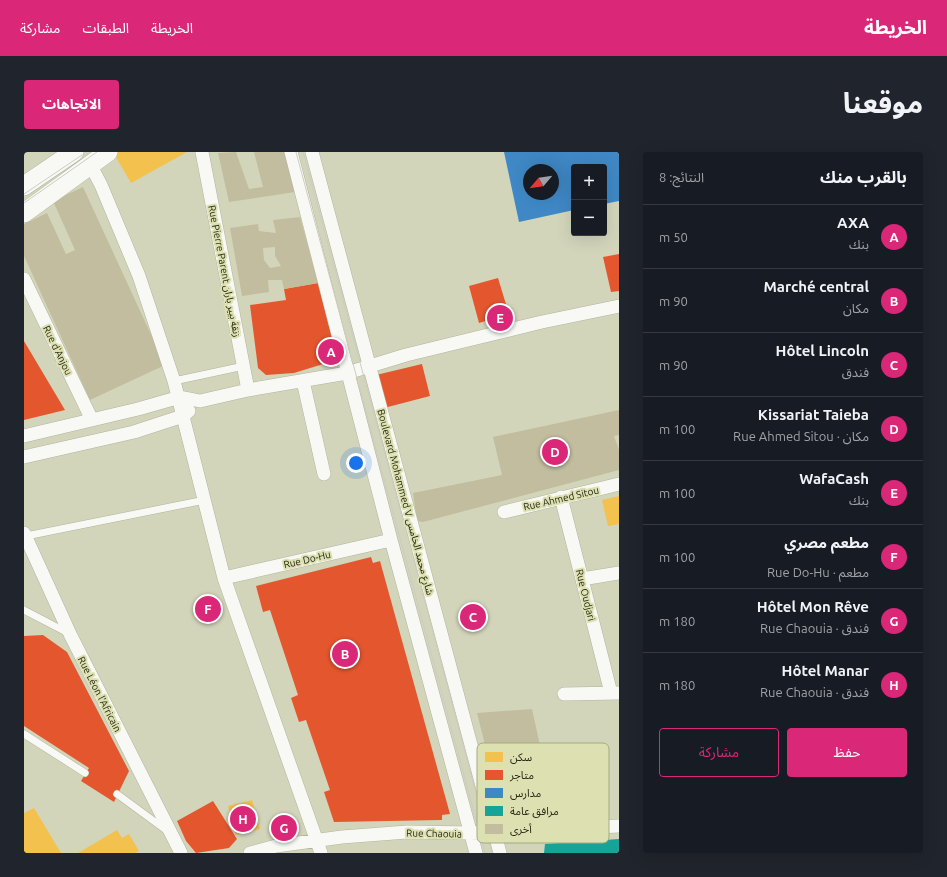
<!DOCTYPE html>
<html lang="ar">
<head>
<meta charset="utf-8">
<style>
	:root { --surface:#171b24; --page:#20242c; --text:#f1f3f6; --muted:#9ea1a6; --line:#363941; --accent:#db2777 }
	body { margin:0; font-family:Ubuntu,"Noto Sans Arabic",sans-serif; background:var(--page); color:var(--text); direction:rtl }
	.controls { position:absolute; right:12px; top:12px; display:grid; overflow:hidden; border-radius:4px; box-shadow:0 4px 16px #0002 }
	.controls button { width:36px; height:36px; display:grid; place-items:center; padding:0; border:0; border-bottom:1px solid var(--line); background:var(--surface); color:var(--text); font:20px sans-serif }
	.compass { position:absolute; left:499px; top:12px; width:36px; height:36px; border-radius:50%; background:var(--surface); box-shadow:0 4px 16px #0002; rotate:241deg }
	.you { position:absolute; left:332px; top:311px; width:14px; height:14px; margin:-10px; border:3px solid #fff; border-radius:50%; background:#1a73e8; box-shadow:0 0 0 6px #1a73e833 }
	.badge { display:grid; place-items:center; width:26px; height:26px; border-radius:50%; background:var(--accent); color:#fff; font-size:13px; font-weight:700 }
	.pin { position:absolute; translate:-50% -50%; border:2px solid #fff; box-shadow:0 1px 4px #0006 }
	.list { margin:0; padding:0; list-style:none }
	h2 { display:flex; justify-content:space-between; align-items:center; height:52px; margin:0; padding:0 16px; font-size:17px }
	h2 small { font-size:13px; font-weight:400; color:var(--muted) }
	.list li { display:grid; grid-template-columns:26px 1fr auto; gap:12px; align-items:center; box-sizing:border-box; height:64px; padding:0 16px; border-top:1px solid var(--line) }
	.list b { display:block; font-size:15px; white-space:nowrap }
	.list p { margin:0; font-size:13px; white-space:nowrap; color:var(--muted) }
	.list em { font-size:13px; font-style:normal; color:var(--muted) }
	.actions { display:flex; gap:8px; padding:12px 16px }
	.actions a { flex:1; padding:9px 0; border:1px solid var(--accent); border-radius:4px; text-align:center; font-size:14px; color:var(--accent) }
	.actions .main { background:var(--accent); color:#fff }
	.map { position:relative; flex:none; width:595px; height:701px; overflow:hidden; direction:ltr; border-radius:4px }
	header { display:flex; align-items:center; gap:24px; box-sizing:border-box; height:56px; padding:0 20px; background:var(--accent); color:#fff }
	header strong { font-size:19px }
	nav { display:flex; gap:22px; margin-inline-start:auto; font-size:14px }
	.intro { display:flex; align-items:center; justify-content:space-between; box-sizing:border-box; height:96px; padding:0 24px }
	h1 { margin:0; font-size:28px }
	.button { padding:10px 18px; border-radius:4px; background:var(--accent); color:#fff; font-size:14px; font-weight:700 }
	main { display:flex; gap:24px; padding:0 24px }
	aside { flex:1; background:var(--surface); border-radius:4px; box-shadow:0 4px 16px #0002 }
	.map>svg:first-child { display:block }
	.homes { fill:#f2c14e }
	.shops { fill:#e4572e }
	.schools { fill:#3f88c5; fill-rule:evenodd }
	.public { fill:#17a398 }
	.building { fill:#c2bd9f; fill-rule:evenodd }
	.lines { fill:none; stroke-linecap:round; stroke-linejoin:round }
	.lane-casing { stroke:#b1b39e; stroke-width:8 }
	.street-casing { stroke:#b1b39e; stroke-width:14 }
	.secondary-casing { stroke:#b1b39e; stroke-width:20 }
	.lane { stroke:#f8f9f5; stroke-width:7 }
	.street { stroke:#f8f9f5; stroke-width:13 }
	.secondary { stroke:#f8f9f5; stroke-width:19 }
	.tram { stroke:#ccccc4; stroke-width:1 }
	.labels { text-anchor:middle; stroke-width:4; stroke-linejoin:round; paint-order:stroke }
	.street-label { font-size:10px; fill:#272816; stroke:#dde0b0 }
	.key { fill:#dde0b0; stroke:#a6a982; stroke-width:1 }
	.key-label { font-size:11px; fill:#272816 }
</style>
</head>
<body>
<header>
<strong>الخريطة</strong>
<nav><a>الخريطة</a><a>الطبقات</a><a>مشاركة</a></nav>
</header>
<div class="intro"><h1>موقعنا</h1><a class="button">الاتجاهات</a></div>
<main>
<aside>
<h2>بالقرب منك<small>النتائج: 8</small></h2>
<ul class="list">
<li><span class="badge">A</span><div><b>AXA</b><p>بنك</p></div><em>50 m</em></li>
<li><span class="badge">B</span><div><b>Marché central</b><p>مكان</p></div><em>90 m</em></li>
<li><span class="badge">C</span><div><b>Hôtel Lincoln</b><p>فندق</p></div><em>90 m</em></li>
<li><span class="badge">D</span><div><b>Kissariat Taieba</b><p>مكان · Rue Ahmed Sitou</p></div><em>100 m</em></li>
<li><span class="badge">E</span><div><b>WafaCash</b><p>بنك</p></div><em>100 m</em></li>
<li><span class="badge">F</span><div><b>مطعم مصري</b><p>مطعم · Rue Do-Hu</p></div><em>100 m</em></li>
<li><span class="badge">G</span><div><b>Hôtel Mon Rêve</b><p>فندق · Rue Chaouia</p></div><em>180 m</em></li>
<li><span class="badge">H</span><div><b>Hôtel Manar</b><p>فندق · Rue Chaouia</p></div><em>180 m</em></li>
</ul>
<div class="actions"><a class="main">حفظ</a><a>مشاركة</a></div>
</aside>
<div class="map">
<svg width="595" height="701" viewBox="0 0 595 701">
	<rect width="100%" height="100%" fill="#d3d5bb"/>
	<!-- homes -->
	<path class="homes" d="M 89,0 L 163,0 L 107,31 Z
		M 595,344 L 595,372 L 584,374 L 578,348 Z
		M 228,648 L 236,677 L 212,683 L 204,654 Z
		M 10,656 L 37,701 L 0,701 L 0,661 Z
		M 93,678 L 98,686 L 105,682 L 115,699 L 111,701 L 54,701 Z"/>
	<!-- shops -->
	<path class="shops" d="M 595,102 L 595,139 L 587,140 L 579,105 Z
		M 474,126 L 485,162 L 455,171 L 445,134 Z
		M 294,131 L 312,201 L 309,209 L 270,221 L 242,223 L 234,216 L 226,153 L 262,148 L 260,137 Z
		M 0,189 L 41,258 L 0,268 Z
		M 398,212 L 406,244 L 360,256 L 352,223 Z
		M 347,405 L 349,411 L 356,409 L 426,662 L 418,663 L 418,668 L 310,670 L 300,640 L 306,638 L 282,568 L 275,570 L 267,546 L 274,543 L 246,458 L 239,460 L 232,434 Z
		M 19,483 L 43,500 L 105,619 L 90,650 L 57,629 L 65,616 L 0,574 L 0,484 Z
		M 189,649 L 213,687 L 205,696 L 172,701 L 162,689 L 153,669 Z"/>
	<!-- schools -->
	<path class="schools" d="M 480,0 L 595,0 L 595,49 L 580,52 L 580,15 L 550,15 L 550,58 L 495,70 ZM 505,18 L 529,18 L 529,42 L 505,42 Z"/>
	<!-- public -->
	<path class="public" d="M 595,687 L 595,701 L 520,701 L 521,692 Z"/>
	<!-- building -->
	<path class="building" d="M 212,0 L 225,37 L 239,35 L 230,0 L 262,0 L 271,40 L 205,50 L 194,1 Z
		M 59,35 L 141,213 L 66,248 L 0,104 L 0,72 L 23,61 L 42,102 L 51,98 L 29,49 Z
		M 276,65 L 294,131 L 260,137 L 258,128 L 244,128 L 245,140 L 218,144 L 206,76 L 234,72 L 235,79 L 252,81 L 249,68 ZM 251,95 L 251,104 L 257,114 L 246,116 L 240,108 L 239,96 Z
		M 595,258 L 595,283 L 590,284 L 595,298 L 595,318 L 399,370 L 393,369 L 389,341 L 478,323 L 469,285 Z
		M 508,557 L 531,662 L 501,669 L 497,662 L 480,668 L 453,561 Z"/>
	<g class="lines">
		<!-- lane casing -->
		<g class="lane-casing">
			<path id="lane" d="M 150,229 L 220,214
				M 2,384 L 181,348
				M 0,458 L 44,481
				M 0,582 L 61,621
				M 93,642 L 142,678"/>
		</g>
		<!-- street casing -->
		<g class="street-casing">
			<path id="street" d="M 178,0 L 224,238
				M 267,0 L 367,388 L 452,701
				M 288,0 L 476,701
				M 66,12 L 77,33 L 115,124 L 150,229 L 200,426 L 297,701
				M 0,127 L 68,268
				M 279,229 L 300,322
				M 0,284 L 114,257 L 156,245 L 176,249 L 224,238 L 323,221 L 382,203 L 518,170 L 595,154
				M 0,305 L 110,280 L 159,264 L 165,259
				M 537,345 L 587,541
				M 480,360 L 595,332
				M 0,381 L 46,482 L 157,701
				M 200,426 L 367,388
				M 558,427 L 595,421
				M 540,542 L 595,541
				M 226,701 L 252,694 L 318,685 L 383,680 L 447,681 L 595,674"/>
		</g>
		<!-- secondary casing -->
		<g class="secondary-casing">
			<path id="secondary" d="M 0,34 L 50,0
				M 0,61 L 84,0"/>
		</g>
		<!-- lane -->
		<use href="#lane" class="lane"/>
		<!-- street -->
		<use href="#street" class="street"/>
		<!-- secondary -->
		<use href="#secondary" class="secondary"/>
		<!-- tram -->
		<path class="tram" d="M 272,0 L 461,701
			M 279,0 L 379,369
			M 0,42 L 58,3
			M 0,51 L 73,0
			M 390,409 L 468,701"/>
	</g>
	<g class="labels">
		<!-- street labels -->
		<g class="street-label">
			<text transform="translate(201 119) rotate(79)" y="4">Rue Pierre Parent زنقة بيير باران</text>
			<text transform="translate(34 198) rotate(64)" y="4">Rue d'Anjou</text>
			<text transform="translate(537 346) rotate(-13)" y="4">Rue Ahmed Sitou</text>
			<text transform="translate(382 350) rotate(75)" y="4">Boulevard Mohammed V شارع محمد الخامس</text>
			<text transform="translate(283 407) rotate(-13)" y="4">Rue Do-Hu</text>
			<text transform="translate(562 443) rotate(76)" y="4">Rue Oudjari</text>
			<text transform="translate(76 542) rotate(63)" y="4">Rue Léon l'Africain</text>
			<text transform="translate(410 681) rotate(1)" y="4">Rue Chaouia</text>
		</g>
	</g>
	<!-- legend -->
	<rect x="453" y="591" width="132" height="100" rx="6" class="key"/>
	<rect x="461" y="600" width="18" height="10" fill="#f2c14e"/>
	<rect x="461" y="618" width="18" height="10" fill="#e4572e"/>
	<rect x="461" y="636" width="18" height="10" fill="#3f88c5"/>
	<rect x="461" y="654" width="18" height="10" fill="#17a398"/>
	<rect x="461" y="672" width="18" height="10" fill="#c2bd9f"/>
	<g class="key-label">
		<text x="486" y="609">سكن</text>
		<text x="486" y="627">متاجر</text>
		<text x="486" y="645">مدارس</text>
		<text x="486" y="663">مرافق عامة</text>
		<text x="486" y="681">أخرى</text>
	</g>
</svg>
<div class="controls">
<button>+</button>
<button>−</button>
</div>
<svg class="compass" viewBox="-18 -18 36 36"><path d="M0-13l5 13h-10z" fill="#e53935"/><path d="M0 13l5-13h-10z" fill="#9ea1a6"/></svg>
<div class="you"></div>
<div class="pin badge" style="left:307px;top:200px">A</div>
<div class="pin badge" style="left:321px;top:502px">B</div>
<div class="pin badge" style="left:449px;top:465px">C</div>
<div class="pin badge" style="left:531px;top:300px">D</div>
<div class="pin badge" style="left:476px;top:166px">E</div>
<div class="pin badge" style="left:184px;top:457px">F</div>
<div class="pin badge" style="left:260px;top:676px">G</div>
<div class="pin badge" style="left:219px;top:667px">H</div>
</div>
</main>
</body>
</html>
